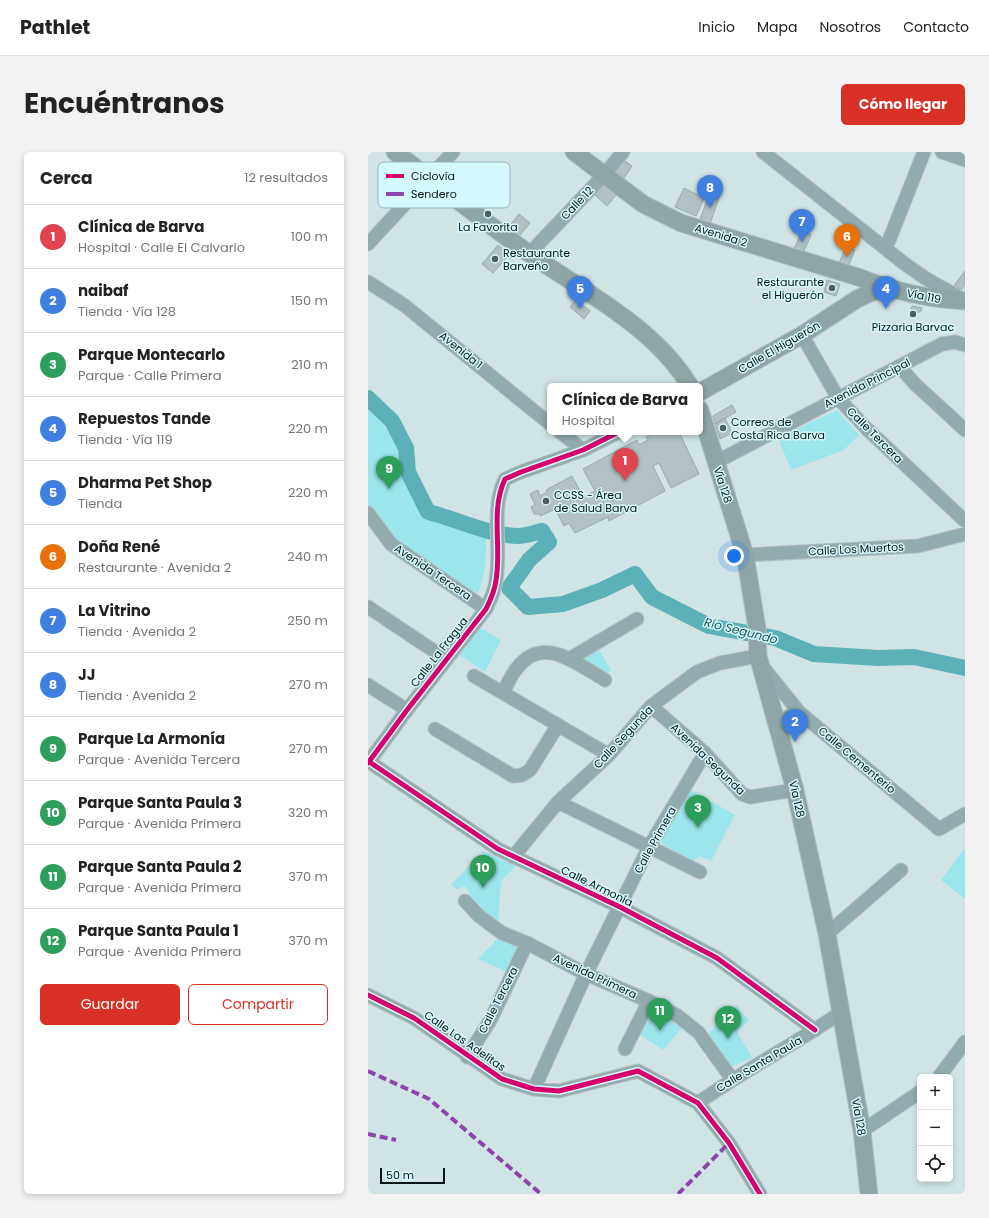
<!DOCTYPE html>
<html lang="es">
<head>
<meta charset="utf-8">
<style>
	:root { --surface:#fff; --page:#f2f2f2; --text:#222; --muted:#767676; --line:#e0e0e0; --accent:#d93025 }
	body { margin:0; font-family:Poppins,sans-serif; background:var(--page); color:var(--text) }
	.controls { position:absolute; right:12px; bottom:12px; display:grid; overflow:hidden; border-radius:6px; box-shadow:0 2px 6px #0003 }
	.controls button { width:36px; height:36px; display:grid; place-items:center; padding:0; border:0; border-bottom:1px solid var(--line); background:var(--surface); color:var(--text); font:20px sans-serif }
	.scale { position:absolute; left:12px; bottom:10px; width:65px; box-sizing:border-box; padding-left:4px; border:2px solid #081617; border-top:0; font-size:11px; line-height:14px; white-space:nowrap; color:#081617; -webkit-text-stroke:3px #d4f9fd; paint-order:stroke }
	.you { position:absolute; left:366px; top:404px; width:14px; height:14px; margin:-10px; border:3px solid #fff; border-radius:50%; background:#1a73e8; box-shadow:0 0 0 6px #1a73e833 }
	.badge { display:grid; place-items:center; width:26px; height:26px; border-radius:50%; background:var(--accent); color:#fff; font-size:13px; font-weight:700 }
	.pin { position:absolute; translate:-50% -33px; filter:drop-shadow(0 1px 2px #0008) }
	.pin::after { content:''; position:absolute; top:21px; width:14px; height:12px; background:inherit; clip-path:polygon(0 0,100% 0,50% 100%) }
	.popup { position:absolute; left:179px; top:231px; width:156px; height:52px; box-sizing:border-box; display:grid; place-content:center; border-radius:6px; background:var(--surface); filter:drop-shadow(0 1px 3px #0005); font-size:13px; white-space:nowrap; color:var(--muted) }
	.popup b { font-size:15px; color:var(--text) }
	.popup::after { content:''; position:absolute; left:50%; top:100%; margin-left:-8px; border:8px solid transparent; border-top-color:var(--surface) }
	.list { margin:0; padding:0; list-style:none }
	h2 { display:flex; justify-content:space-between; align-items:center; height:52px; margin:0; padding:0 16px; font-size:17px }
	h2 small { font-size:13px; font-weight:400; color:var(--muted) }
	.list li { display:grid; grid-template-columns:26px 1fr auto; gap:12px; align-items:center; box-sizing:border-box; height:64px; padding:0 16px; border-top:1px solid var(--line) }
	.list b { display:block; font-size:15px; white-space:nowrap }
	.list p { margin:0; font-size:13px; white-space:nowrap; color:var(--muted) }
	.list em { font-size:13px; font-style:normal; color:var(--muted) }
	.actions { display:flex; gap:8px; padding:12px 16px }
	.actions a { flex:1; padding:9px 0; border:1px solid var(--accent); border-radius:6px; text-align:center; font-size:14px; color:var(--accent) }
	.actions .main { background:var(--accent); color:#fff }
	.icon { flex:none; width:22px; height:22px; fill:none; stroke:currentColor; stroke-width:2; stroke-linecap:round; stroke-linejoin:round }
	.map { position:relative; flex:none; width:597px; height:1042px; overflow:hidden; border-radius:6px }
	header { display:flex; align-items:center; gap:24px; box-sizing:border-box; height:56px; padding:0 20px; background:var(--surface); border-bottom:1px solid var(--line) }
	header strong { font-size:19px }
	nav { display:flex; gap:22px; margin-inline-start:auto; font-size:14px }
	.intro { display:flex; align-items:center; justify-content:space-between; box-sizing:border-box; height:96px; padding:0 24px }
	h1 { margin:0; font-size:28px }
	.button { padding:10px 18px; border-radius:6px; background:var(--accent); color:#fff; font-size:14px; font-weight:700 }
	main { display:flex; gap:24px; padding:0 24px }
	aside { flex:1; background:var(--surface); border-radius:6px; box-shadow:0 2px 6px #0003 }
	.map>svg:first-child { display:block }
	.green { fill:#9be5ec }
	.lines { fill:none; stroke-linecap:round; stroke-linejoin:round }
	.river { stroke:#5cb1b8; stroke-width:16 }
	.building { fill:#b2c2c4; stroke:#9aaaab }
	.minor-casing { stroke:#b2c1c3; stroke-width:15 }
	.major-casing { stroke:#b2c1c3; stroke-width:19 }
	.minor { stroke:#91abae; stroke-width:13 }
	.major { stroke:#8fa6a8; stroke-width:17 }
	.quiet { stroke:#8e44ad; stroke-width:4; stroke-dasharray:8 4; stroke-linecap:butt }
	.cycleway-casing { stroke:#d4f9fd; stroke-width:8 }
	.cycleway { stroke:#d6006c; stroke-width:5 }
	.poi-dot { fill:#4e5e5f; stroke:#d4f9fd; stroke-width:1.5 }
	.labels { text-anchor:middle; stroke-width:3; stroke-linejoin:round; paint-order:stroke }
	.street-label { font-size:11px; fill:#081617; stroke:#d4f9fd }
	.poi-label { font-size:11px; fill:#081617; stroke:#d4f9fd; text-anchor:start }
	.water-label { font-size:12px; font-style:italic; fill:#19555a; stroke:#d4f9fd }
	.key { fill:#d4f9fd; stroke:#97b5b8; stroke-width:1 }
	.key-label { font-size:11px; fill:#081617 }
</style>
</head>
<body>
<header>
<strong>Pathlet</strong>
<nav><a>Inicio</a><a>Mapa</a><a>Nosotros</a><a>Contacto</a></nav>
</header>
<div class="intro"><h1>Encuéntranos</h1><a class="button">Cómo llegar</a></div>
<main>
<aside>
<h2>Cerca<small>12 resultados</small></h2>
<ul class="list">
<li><span class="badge" style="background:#e0444e">1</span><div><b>Clínica de Barva</b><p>Hospital · Calle El Calvario</p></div><em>100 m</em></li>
<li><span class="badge" style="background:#3f7fe0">2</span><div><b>naibaf</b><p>Tienda · Vía 128</p></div><em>150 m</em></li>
<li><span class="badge" style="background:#2e9e5b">3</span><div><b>Parque Montecarlo</b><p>Parque · Calle Primera</p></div><em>210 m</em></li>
<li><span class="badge" style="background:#3f7fe0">4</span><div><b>Repuestos Tande</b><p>Tienda · Vía 119</p></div><em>220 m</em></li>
<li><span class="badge" style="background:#3f7fe0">5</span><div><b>Dharma Pet Shop</b><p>Tienda</p></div><em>220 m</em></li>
<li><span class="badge" style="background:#e8710a">6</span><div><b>Doña René</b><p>Restaurante · Avenida 2</p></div><em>240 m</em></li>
<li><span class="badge" style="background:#3f7fe0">7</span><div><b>La Vitrino</b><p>Tienda · Avenida 2</p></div><em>250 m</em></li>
<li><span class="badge" style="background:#3f7fe0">8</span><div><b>JJ</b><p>Tienda · Avenida 2</p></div><em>270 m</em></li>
<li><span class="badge" style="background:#2e9e5b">9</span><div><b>Parque La Armonía</b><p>Parque · Avenida Tercera</p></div><em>270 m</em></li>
<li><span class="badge" style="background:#2e9e5b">10</span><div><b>Parque Santa Paula 3</b><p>Parque · Avenida Primera</p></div><em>320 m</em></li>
<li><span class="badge" style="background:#2e9e5b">11</span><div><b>Parque Santa Paula 2</b><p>Parque · Avenida Primera</p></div><em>370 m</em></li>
<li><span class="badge" style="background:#2e9e5b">12</span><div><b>Parque Santa Paula 1</b><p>Parque · Avenida Primera</p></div><em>370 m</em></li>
</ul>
<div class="actions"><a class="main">Guardar</a><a>Compartir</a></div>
</aside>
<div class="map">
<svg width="597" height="1042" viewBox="0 0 597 1042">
	<rect width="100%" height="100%" fill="#d0e4e6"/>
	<!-- green -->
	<path class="green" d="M 0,254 L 22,281 L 32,299 L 34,321 L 54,363 L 118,383 C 118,403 118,422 110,441 L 100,436 L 23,384 L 0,354 Z
		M 469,258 L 491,283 L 476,298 L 423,318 L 410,286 Z
		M 112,476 L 133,488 L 117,520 L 92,503 Z
		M 228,493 L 243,518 L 239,522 L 215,507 L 214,505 Z
		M 323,638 L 367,663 L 343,709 L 332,704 L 325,709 L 295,693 L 293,688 Z
		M 597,696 L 597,747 L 573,728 Z
		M 115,699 L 148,714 L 133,729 L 130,773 L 102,749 L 101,740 L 96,734 L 90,738 L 83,733 Z
		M 131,785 C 138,788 148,790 148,798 L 139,820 L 110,807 Z
		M 368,853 L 381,868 L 369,880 L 384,905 L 365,914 L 358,908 L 341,881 Z
		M 284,857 L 314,876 L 295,898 L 271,882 Z"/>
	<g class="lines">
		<!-- river -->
		<path class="river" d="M 0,246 L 24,269 L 38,296 L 40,320 L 60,360 C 89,367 120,383 150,384 C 157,384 166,381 174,379 L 181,390 L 161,408 L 141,436 L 160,455 L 195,452 L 234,438 L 267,422 L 284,445 L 341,474 L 407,486 L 446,502 L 510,506 L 546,505 L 597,516"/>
	</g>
	<!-- building -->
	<path class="building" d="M 254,7 L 264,14 L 256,26 L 246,18 Z
		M 236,33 L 248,43 L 239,54 L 227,43 Z
		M 316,36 L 336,46 L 328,64 L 307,55 Z
		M 342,39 L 352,43 L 342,72 L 332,68 Z
		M 151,62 L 162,71 L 149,87 L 138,78 Z
		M 434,79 L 443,83 L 435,101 L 426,97 Z
		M 130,93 L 141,103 L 125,121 L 114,112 Z
		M 478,95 L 487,98 L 480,115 L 471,111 Z
		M 597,119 L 597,133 L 594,137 L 585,135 Z
		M 459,128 L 472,132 L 468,144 L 456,140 Z
		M 208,148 L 222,159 L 216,167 L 202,155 Z
		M 544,154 L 554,156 L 553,159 L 542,165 Z
		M 364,253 L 368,260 L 347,272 L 345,264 Z
		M 357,266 L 364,281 L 352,287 L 347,272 Z
		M 288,280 L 311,280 L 331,322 L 303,336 L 291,311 L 285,314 L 297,339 L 241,369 L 240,365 L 207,381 L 201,371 L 196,374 L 187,357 L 172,364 L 172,362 L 166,362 L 163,355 L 167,353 L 162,342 L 170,338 L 172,344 L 179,340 L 178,338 L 204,324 L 215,345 L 227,339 L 215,317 L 269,288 L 271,293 L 280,288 L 278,285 Z"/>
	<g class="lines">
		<!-- minor casing -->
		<g class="minor-casing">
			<path id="minor" d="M 395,0 L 537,112 L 557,126 L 594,147
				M 574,0 L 597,8
				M 0,92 L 85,0
				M 518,96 L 556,0
				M 161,102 L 236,23 L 255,0
				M 0,130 L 36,153 L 182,272
				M 434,183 L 470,246 L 499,277 L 597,369
				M 531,214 L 547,232 L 597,278
				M 192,280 L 215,298
				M 348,310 L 574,192 L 587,190 L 597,193
				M 0,361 L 23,392 L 118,457
				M 377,403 L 550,394 L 597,382
				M 0,455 L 78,507
				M 201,507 L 269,467
				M 395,515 L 431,560 L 571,677 L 597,662
				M 106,524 L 241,603
				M 0,533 L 39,558
				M 135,541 C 139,533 143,523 149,516 C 175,482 209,512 237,528
				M 283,554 L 337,601 L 374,642 L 382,645 L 427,638
				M 410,572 L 424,562 L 431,560
				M 67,577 L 145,624 L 154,623 L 162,618 L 190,573
				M 0,609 L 130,697 L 252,755 L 349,806 L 447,878
				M 0,611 L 39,558 L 118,457 C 123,447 127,438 128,428 C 134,394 122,359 137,327 L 153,320 L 215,298 L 251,280
				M 190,650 L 332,720
				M 145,705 L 190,650 L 241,603 L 283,554 L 329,520 L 352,511 L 390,504
				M 97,749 L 111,764 L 134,781 L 159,791 L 218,822 L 281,849 L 310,864 L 331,881 L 364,927
				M 459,782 L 533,718
				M 0,843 L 46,866 L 134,927 L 166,937 L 191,939 L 270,919 L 330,951 L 361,991 L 392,1042
				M 257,897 L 281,849
				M 99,905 L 123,867 L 159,791
				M 571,925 L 597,890
				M 166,937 L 218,822 L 281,695 L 337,601
				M 330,951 C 376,918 426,893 472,861
				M 494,979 L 552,940"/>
		</g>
		<!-- major casing -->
		<g class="major-casing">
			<path id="major" d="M 27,0 C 72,34 116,70 162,102 C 218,141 286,175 322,234
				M 206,0 L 275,52 L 313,71 L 490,125 C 525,139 560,147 597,149
				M 332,240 L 434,183 L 489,147 L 515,135
				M 332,258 L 377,403 L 389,476 L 390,504 L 427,638 L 459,782 L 494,979 L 501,1042"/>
		</g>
		<!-- minor -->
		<use href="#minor" class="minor"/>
		<!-- major -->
		<use href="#major" class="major"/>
		<!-- quiet -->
		<path class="quiet" d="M 0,919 L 61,947 L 173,1042
			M 0,982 L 28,988
			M 310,1042 L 361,991"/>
		<!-- cycleway casing -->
		<g class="cycleway-casing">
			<path id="cycleway" d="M 0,609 L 130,697 L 252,755 L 349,806 L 447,878
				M 0,611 L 39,558 L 118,457 C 123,447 127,438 128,428 C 134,394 122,359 137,327 L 153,320 L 215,298 L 251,280
				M 0,843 L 46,866 L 134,927 L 166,937 L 191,939 L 270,919 L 330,951 L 361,991 L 392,1042"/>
		</g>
		<!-- cycleway -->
		<use href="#cycleway" class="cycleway"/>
	</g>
	<!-- markers -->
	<g class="poi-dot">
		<circle cx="120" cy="62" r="4"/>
		<circle cx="127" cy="107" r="4"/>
		<circle cx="464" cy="136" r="4"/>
		<circle cx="545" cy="162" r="4"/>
		<circle cx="355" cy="276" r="4"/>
		<circle cx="178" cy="349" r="4"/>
	</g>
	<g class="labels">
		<!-- street labels -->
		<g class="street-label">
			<text transform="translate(209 51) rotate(-46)" y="4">Calle 12</text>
			<text transform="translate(353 83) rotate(17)" y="4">Avenida 2</text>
			<text transform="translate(556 144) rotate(11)" y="4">Vía 119</text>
			<text transform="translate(411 195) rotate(-30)" y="4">Calle El Higuerón</text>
			<text transform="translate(93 198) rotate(39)" y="4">Avenida 1</text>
			<text transform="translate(499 231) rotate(-27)" y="4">Avenida Principal</text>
			<text transform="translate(507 283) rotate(45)" y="4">Calle Tercera</text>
			<text transform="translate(355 333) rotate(72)" y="4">Vía 128</text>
			<text transform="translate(488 397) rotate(-3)" y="4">Calle Los Muertos</text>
			<text transform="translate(65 420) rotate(34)" y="4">Avenida Tercera</text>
			<text transform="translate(71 500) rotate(-52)" y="4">Calle La Fragua</text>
			<text transform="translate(255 585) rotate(-47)" y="4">Calle Segunda</text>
			<text transform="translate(340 607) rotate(44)" y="4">Avenida Segunda</text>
			<text transform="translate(489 608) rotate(40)" y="4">Calle Cementerio</text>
			<text transform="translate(429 647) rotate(77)" y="4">Vía 128</text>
			<text transform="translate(287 688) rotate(-61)" y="4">Calle Primera</text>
			<text transform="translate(229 734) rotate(26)" y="4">Calle Armonía</text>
			<text transform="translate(227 824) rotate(25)" y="4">Avenida Primera</text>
			<text transform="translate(130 848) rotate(-63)" y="4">Calle Tercera</text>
			<text transform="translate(97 889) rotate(35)" y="4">Calle Las Adelitas</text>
			<text transform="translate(391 912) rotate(-31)" y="4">Calle Santa Paula</text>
			<text transform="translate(491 965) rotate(80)" y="4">Vía 128</text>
		</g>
		<!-- poi labels -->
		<g class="poi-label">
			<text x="120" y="79" text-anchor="middle">La Favorita</text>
			<text x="135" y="105">Restaurante<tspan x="135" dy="13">Barveño</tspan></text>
			<text x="456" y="134" text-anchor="end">Restaurante<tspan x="456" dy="13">el Higuerón</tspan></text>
			<text x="545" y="179" text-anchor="middle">Pizzaria Barvac</text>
			<text x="363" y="274">Correos de<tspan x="363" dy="13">Costa Rica Barva</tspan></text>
			<text x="186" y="347">CCSS - Área<tspan x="186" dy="13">de Salud Barva</tspan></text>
		</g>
		<!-- water labels -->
		<g class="water-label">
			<text transform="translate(373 479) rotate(14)" y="4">Río Segundo</text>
		</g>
	</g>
	<!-- legend -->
	<rect x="10" y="10" width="132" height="46" rx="6" class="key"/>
	<rect x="18" y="22" width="18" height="4" fill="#d6006c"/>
	<rect x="18" y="40" width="18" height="4" fill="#8e44ad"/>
	<g class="key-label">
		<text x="43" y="28">Ciclovía</text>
		<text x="43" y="46">Sendero</text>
	</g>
</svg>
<div class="controls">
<button>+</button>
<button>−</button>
<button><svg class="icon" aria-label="locate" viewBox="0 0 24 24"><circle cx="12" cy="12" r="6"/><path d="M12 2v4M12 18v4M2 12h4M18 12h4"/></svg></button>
</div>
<div class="scale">50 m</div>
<div class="you"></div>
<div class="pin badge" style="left:257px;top:329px;background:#e0444e">1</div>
<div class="popup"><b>Clínica de Barva</b>Hospital</div>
<div class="pin badge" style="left:427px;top:590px;background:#3f7fe0">2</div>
<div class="pin badge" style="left:330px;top:676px;background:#2e9e5b">3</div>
<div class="pin badge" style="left:518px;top:157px;background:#3f7fe0">4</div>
<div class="pin badge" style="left:212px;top:157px;background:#3f7fe0">5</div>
<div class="pin badge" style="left:479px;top:105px;background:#e8710a">6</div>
<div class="pin badge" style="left:434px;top:90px;background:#3f7fe0">7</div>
<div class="pin badge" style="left:342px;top:56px;background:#3f7fe0">8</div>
<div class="pin badge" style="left:21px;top:337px;background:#2e9e5b">9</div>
<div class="pin badge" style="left:115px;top:736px;background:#2e9e5b">10</div>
<div class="pin badge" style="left:292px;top:879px;background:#2e9e5b">11</div>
<div class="pin badge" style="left:360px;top:887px;background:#2e9e5b">12</div>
</div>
</main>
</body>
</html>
